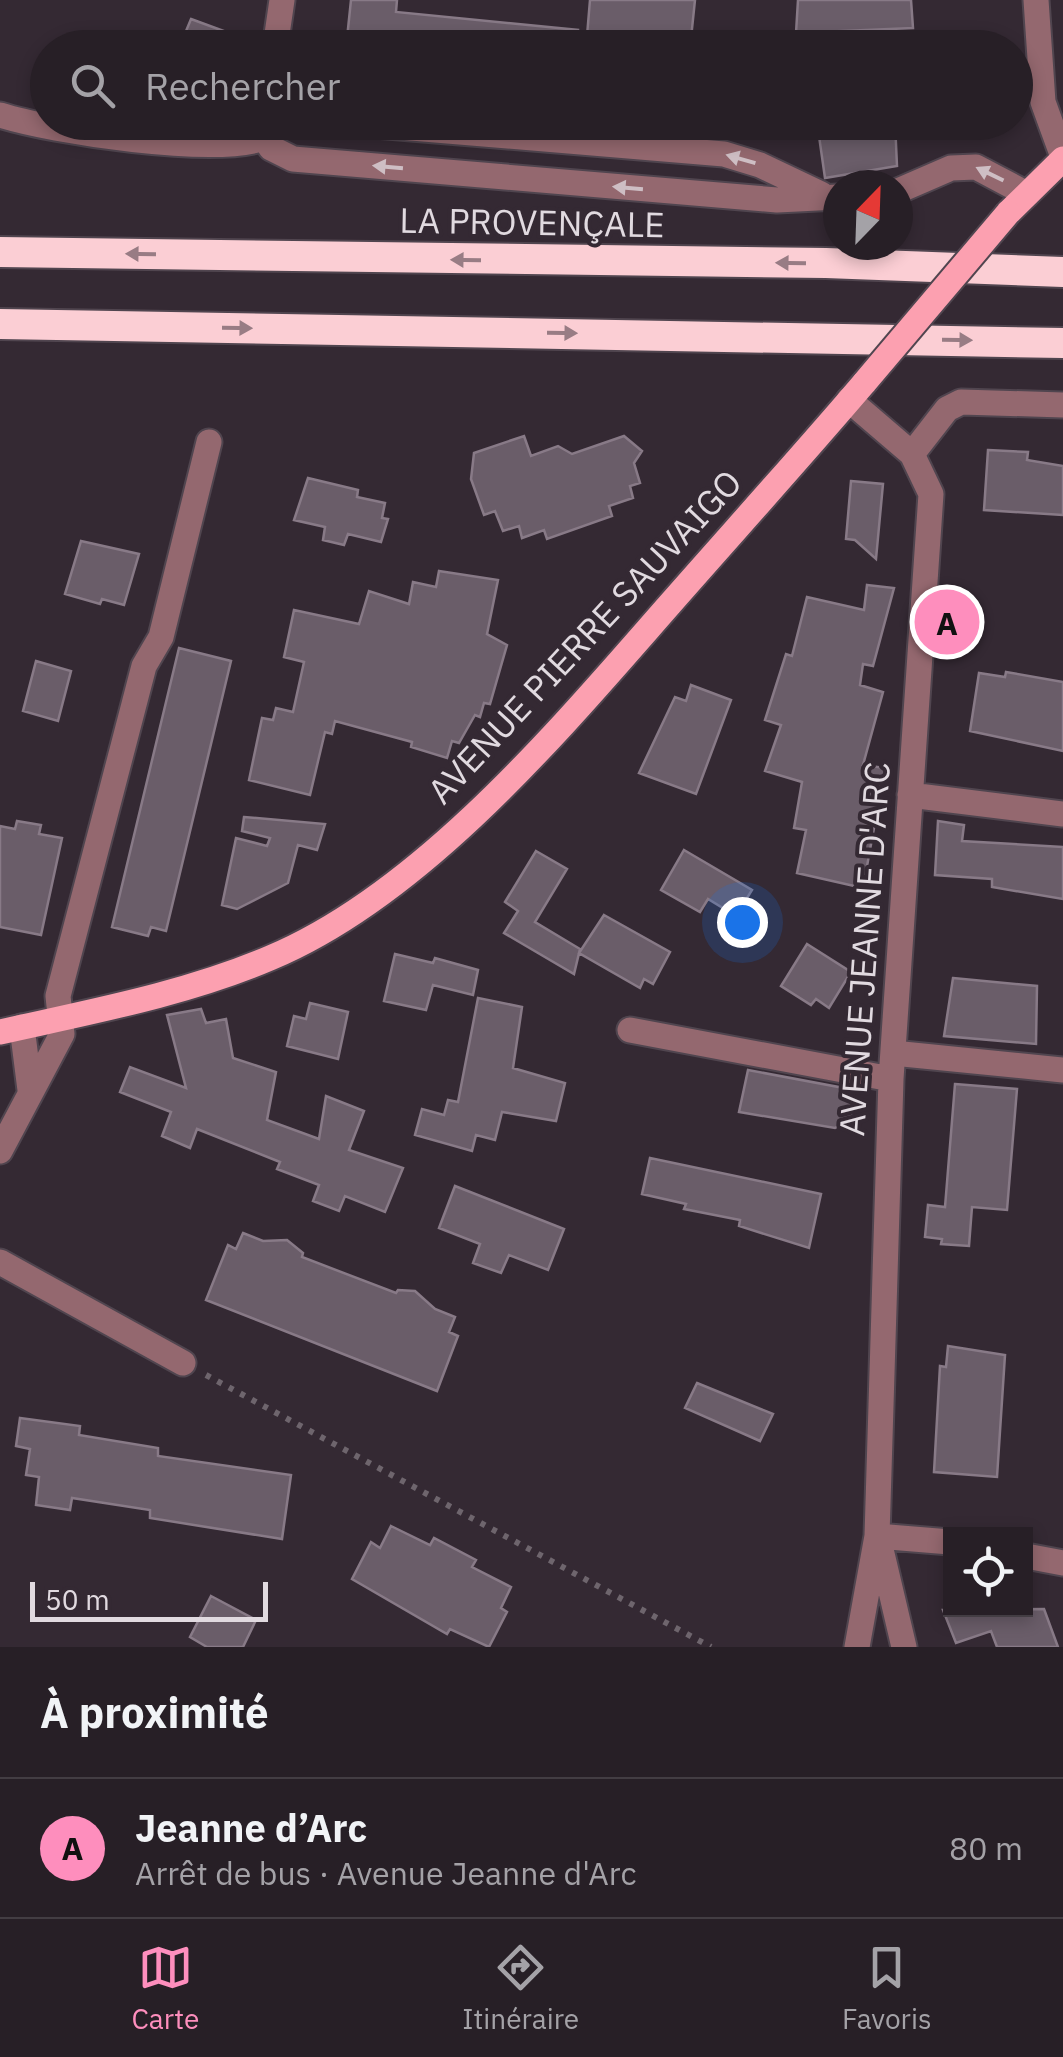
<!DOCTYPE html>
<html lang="fr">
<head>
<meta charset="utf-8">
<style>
	:root { --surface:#271f26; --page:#332c32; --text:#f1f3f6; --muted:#a4a2a7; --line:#433d43; --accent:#fe8ebd }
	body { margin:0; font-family:"IBM Plex Sans",sans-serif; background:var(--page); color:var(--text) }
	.controls { position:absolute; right:30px; bottom:30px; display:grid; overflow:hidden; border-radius:0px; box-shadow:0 5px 15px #0003 }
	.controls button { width:90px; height:90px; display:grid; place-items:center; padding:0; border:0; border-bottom:2px solid var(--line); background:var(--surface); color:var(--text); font:50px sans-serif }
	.compass { position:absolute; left:823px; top:170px; width:90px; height:90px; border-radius:50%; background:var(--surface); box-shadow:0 5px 15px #0003; rotate:23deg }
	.scale { position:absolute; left:30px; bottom:25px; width:238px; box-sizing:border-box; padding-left:10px; border:5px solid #e1dae0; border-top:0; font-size:28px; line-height:35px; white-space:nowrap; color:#e1dae0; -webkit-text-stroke:8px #342933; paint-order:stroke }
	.you { position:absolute; left:742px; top:922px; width:35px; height:35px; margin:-25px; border:8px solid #fff; border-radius:50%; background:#1a73e8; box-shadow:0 0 0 15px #1a73e833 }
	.badge { display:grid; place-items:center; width:65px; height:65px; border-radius:50%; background:var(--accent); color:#111; font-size:32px; font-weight:700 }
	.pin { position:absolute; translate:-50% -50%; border:5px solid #fff; box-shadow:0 2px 10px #0006 }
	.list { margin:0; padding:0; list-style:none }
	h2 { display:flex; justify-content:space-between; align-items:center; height:130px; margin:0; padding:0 40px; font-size:42px }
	h2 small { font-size:32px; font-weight:400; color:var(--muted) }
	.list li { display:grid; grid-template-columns:65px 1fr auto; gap:30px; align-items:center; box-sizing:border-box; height:140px; padding:0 40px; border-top:2px solid var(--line) }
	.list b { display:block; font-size:38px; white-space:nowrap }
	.list p { margin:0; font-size:32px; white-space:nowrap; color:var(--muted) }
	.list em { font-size:32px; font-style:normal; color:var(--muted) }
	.icon { flex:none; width:55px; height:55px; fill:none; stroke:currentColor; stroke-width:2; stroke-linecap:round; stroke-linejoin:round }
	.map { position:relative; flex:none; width:1063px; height:1647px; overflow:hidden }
	.search { position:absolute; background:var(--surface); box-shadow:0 5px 15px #0003; left:30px; right:30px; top:30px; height:110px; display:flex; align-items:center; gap:25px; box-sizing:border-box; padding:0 35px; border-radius:55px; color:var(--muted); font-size:38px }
	.sheet { height:270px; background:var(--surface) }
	nav { display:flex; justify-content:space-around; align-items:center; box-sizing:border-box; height:140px; border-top:2px solid var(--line); background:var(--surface); font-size:28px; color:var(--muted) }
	nav a { display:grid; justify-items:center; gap:5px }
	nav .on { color:var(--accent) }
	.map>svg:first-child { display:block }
	.building { fill:#6a5d69; stroke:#887a87; stroke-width:2.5 }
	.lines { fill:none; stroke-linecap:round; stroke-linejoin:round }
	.minor-casing { stroke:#50454f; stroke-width:29 }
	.major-casing { stroke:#50454f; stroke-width:29 }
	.highway-casing { stroke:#50454f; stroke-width:34 }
	.path { stroke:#6e656d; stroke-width:6; stroke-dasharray:5 8; stroke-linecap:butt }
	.minor { stroke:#94686f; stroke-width:25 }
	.major { stroke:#fca0b0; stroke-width:25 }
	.highway { stroke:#fbced4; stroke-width:30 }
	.major-bridge-casing { stroke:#50454f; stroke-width:29; stroke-linecap:butt }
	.major-bridge { stroke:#fca0b0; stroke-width:25 }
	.oneway { fill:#cebec4 }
	.oneway2 { fill:#987c84 }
	.labels { text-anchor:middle; stroke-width:8; stroke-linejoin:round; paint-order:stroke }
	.street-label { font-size:35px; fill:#e1dae0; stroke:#342933 }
</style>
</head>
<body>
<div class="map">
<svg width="1063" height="1647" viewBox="0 0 1063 1647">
	<rect width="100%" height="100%" fill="#342933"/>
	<!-- building -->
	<path class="building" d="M 351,0 L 397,0 L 396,12 L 578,30 L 577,48 L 346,48 Z
		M 590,0 L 695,0 L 690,48 L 586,48 Z
		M 798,0 L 911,0 L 913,28 L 796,33 Z
		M 191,19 L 259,44 L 259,48 L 179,48 Z
		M 817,122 L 895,122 L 897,166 L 825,178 Z
		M 524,436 L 531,456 L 558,446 L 572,454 L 624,436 L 642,451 L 634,463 L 640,483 L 630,486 L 633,498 L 609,506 L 612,516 L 547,539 L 544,530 L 522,538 L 519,526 L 503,531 L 495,511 L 484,515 L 471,479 L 474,453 Z
		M 988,450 L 1028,452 L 1027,460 L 1063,466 L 1063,515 L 984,510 Z
		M 308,478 L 358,490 L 357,497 L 385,503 L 382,518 L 388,519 L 381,542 L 348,534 L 344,545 L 323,540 L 325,527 L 294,520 Z
		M 851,481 L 883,484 L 876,559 L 855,540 L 846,539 Z
		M 81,541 L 139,554 L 124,605 L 102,599 L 100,604 L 65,594 Z
		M 439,571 L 498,580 L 487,634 L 507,645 L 490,704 L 484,703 L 480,717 L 475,715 L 459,743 L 452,741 L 447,758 L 411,747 L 412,742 L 335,721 L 332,734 L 325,732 L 310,795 L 249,780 L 262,718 L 273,720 L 276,708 L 293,712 L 304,662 L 284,657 L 294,610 L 359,624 L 369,591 L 409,604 L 413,582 L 436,587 Z
		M 867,585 L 894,588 L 873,666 L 863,664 L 860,685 L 883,692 L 863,765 L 885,768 L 863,888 L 797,873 L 806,830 L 794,828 L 802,782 L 765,771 L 781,725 L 765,720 L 786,654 L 792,656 L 807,597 L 864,610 Z
		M 179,648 L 231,661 L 166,931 L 151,927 L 148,936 L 112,927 Z
		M 36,661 L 71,671 L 58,721 L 23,711 Z
		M 1006,672 L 1063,682 L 1063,751 L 970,731 L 979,673 L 1005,677 Z
		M 691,685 L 731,700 L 696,794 L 639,773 L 675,697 L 686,701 Z
		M 244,817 L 325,824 L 317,850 L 298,845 L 288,883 L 237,909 L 222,905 L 236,838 L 267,846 L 270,838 L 242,831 Z
		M 17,821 L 41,825 L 39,834 L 62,838 L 41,935 L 0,927 L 0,826 L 15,829 Z
		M 938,821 L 964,825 L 962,841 L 1063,847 L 1063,899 L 992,887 L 992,879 L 935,875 Z
		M 684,850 L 752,890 L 736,916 L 708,899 L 700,912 L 661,890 Z
		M 536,851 L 567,869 L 535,922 L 580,949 L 574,974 L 504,933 L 518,911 L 505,902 Z
		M 604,915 L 670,952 L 653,984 L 644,979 L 640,988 L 579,953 Z
		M 807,944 L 851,972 L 829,1008 L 816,999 L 811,1005 L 781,986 Z
		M 395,954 L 433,963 L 435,958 L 478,970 L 473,995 L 433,985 L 426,1010 L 384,1001 Z
		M 953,978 L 1037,986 L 1036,1044 L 944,1036 Z
		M 478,998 L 522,1007 L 513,1068 L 565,1083 L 556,1121 L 502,1112 L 495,1140 L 476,1135 L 472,1151 L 415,1135 L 422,1109 L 444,1115 L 448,1100 L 458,1102 Z
		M 310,1003 L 348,1012 L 338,1059 L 287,1046 L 294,1016 L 306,1019 Z
		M 201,1009 L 206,1023 L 226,1019 L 233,1058 L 276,1072 L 267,1120 L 319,1139 L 326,1096 L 364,1111 L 349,1150 L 403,1168 L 385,1212 L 345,1196 L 339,1211 L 313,1201 L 319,1185 L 277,1169 L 280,1162 L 197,1129 L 190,1148 L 162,1136 L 171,1112 L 120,1092 L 130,1067 L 186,1088 L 167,1015 Z
		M 748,1070 L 849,1089 L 855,1098 L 850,1119 L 835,1128 L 739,1112 Z
		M 955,1084 L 1017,1089 L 1007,1210 L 972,1207 L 969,1246 L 941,1244 L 942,1239 L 925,1237 L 928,1205 L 945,1207 Z
		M 650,1158 L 821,1194 L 809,1248 L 739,1226 L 740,1220 L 684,1209 L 686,1204 L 642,1194 Z
		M 455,1186 L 564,1229 L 548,1270 L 509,1255 L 501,1273 L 473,1263 L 480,1244 L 439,1228 Z
		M 243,1233 L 263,1241 L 287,1240 L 303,1253 L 302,1257 L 396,1293 L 398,1290 L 415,1291 L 435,1309 L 455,1317 L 449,1332 L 458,1336 L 437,1391 L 206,1300 L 228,1245 L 236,1249 Z
		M 948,1346 L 1005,1355 L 997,1477 L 934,1472 L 940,1366 L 946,1367 Z
		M 697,1383 L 773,1414 L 760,1441 L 685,1408 Z
		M 20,1418 L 80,1426 L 79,1435 L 158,1448 L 158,1456 L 291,1475 L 282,1539 L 150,1518 L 150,1510 L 72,1498 L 70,1510 L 36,1505 L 39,1477 L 26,1475 L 30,1449 L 16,1446 Z
		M 391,1526 L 430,1545 L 434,1538 L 476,1560 L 472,1567 L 511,1587 L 501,1608 L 507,1612 L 489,1647 L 450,1629 L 447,1634 L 352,1579 L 371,1542 L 380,1548 Z
		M 211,1596 L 256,1620 L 243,1647 L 207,1647 L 190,1637 Z
		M 1044,1609 L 1058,1647 L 997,1647 L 991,1631 L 956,1643 L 943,1610 Z"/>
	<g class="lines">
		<!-- minor casing -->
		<g class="minor-casing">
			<path id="minor" d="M 1036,0 L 1043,102 L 1063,157
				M 275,48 L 282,0
				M 0,115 C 53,132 214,156 264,138
				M 339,122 L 724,154 L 760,165 L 821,194
				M 264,138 L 271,148 L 293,159 L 777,200 L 838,197
				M 898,191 L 951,168 L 976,167 L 1027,194
				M 849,400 L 912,454 L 931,494 L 891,1079 L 877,1536 L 857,1647
				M 912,454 L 947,409 L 961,402 L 1063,405
				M 910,795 L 1063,814
				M 22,1027 L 30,1090
				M 630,1030 L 891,1079
				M 893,1053 L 1063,1070
				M 0,1151 L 62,1034 L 58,996 L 144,666 L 161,637 L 209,442
				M 0,1262 L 183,1363
				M 877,1536 L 950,1542
				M 880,1545 L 904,1647
				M 1026,1556 L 1063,1563"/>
		</g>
		<!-- major casing -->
		<g class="major-casing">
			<path id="major" d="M 1008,213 L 1063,159
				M 0,1032 C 89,1012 186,994 270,958 C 423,894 562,727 670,604 C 735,530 801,457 865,382"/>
		</g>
		<!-- highway casing -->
		<g class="highway-casing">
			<path id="highway" d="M 0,252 L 826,263 L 1063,272
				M 0,324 L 1063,343"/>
		</g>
		<!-- path -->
		<path class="path" d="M 206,1375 L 711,1647"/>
		<!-- minor -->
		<use href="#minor" class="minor"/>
		<!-- major -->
		<use href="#major" class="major"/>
		<!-- highway -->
		<use href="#highway" class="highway"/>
		<!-- major-bridge casing -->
		<g class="major-bridge-casing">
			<path id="major-bridge" d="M 865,382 L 1008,213"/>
		</g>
		<!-- major-bridge -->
		<use href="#major-bridge" class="major-bridge"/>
	</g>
	<!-- one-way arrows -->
	<defs><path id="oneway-solid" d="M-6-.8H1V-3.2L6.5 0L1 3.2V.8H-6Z" transform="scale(2.5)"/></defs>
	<g class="oneway">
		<use href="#oneway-solid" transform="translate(741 159) rotate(-164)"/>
		<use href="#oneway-solid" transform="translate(388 167) rotate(-175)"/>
		<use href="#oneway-solid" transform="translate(990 174) rotate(-154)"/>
		<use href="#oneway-solid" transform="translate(628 188) rotate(-175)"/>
	</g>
	<g class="oneway2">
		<use href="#oneway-solid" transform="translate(141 254) rotate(-179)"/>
		<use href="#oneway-solid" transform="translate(466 260) rotate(-179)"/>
		<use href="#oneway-solid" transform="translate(791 263) rotate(-179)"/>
		<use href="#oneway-solid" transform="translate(237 328) rotate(1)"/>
		<use href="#oneway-solid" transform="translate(562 333) rotate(1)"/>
		<use href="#oneway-solid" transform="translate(957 340) rotate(1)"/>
	</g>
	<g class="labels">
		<!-- street labels -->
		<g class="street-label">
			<text transform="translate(532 223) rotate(1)" y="12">LA PROVENÇALE</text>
			<text transform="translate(585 637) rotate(-47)" y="12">AVENUE PIERRE SAUVAIGO</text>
			<text transform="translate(865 949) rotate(-86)" y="12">AVENUE JEANNE D'ARC</text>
		</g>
	</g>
</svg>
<div class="controls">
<button><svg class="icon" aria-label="locate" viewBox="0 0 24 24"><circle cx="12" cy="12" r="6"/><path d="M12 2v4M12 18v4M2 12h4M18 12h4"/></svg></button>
</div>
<svg class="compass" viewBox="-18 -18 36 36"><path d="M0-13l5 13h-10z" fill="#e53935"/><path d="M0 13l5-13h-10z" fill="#a4a2a7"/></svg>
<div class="scale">50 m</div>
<div class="you"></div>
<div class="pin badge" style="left:947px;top:622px">A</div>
<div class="search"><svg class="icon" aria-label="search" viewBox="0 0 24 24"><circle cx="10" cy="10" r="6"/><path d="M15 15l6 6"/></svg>Rechercher</div>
</div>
<section class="sheet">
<h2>À proximité<small></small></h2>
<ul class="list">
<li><span class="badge">A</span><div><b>Jeanne d’Arc</b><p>Arrêt de bus · Avenue Jeanne d'Arc</p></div><em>80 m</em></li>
</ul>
</section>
<nav>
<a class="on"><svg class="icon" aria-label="map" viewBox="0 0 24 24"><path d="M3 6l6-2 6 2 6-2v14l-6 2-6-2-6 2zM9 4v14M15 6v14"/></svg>Carte</a>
<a><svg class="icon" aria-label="directions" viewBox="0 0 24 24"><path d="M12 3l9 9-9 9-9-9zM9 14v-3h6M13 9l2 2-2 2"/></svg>Itinéraire</a>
<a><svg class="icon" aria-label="saved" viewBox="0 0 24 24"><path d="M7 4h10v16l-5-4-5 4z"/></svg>Favoris</a>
</nav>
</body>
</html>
